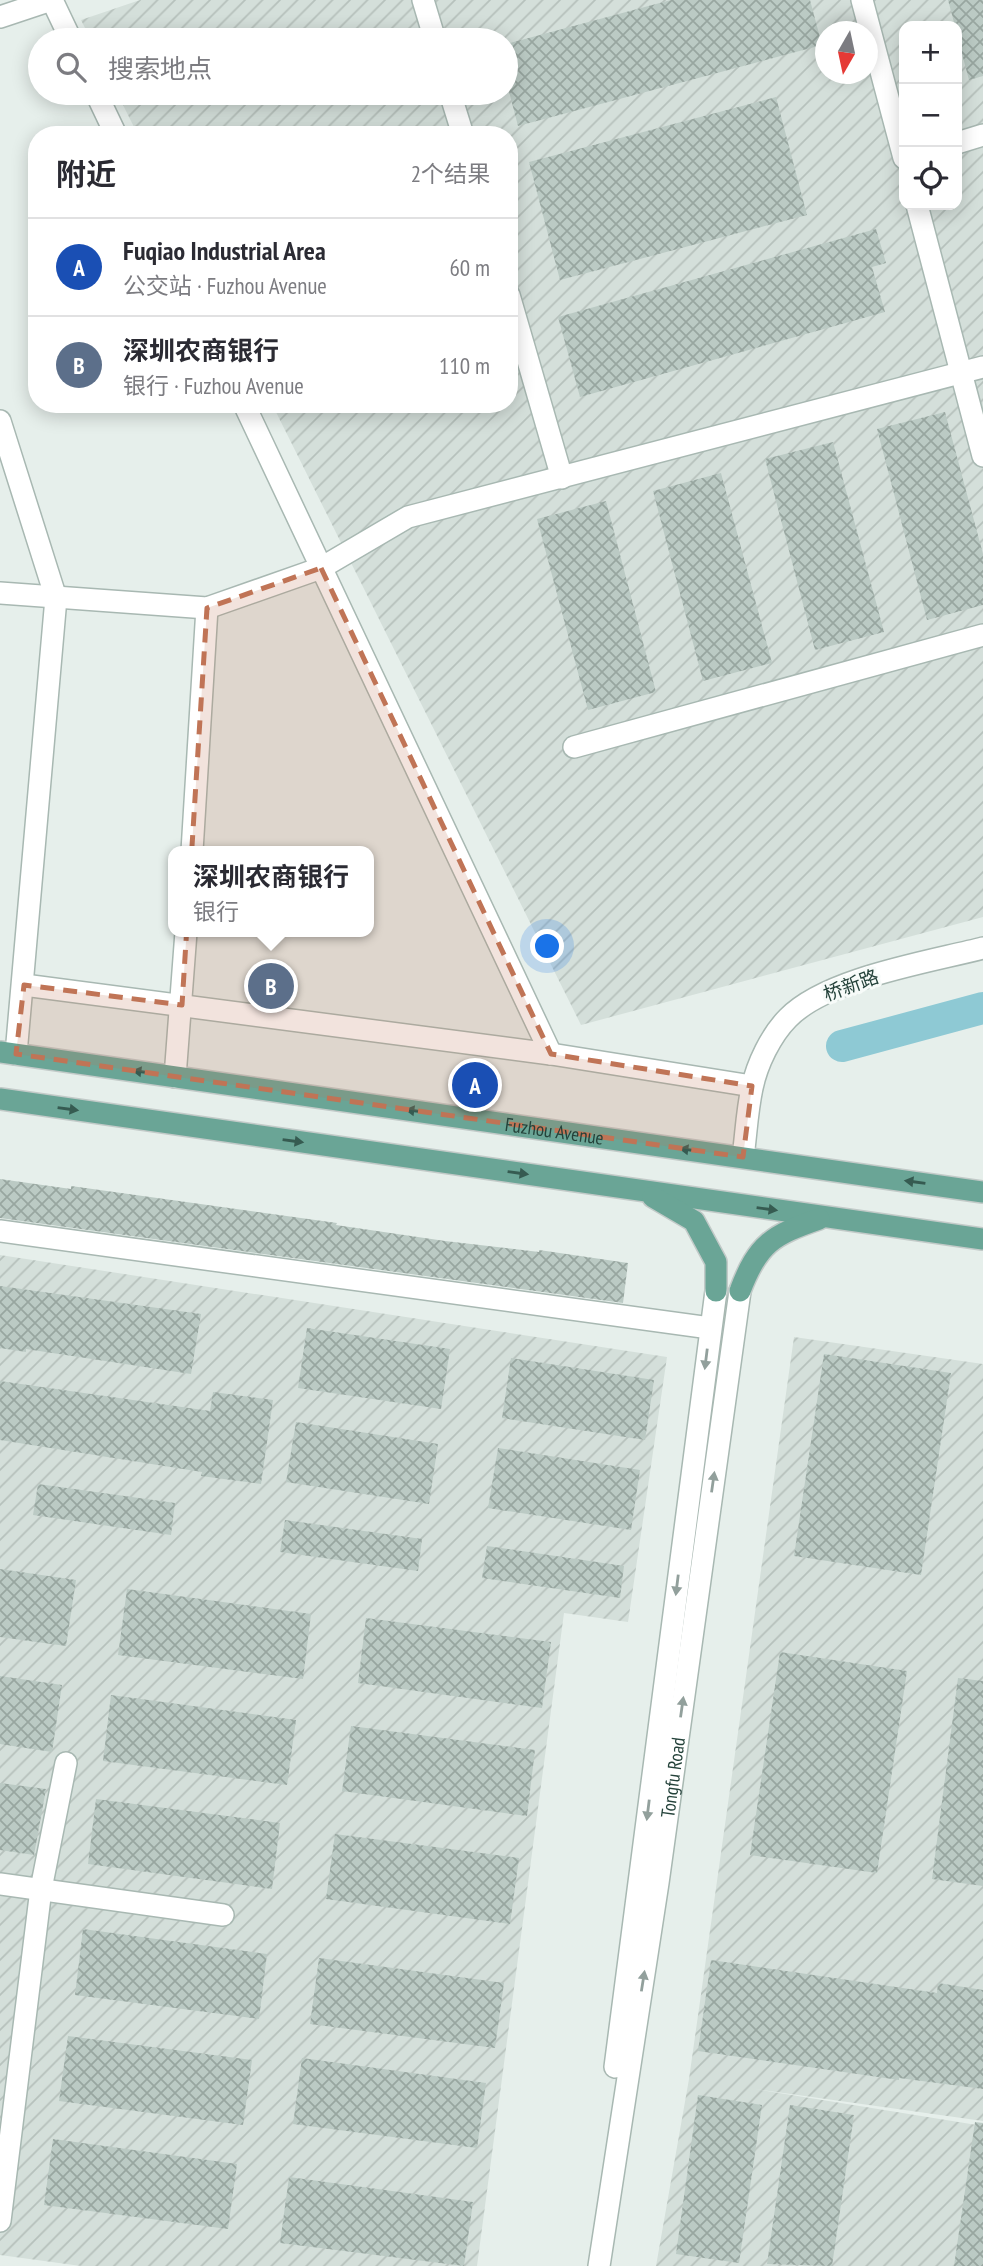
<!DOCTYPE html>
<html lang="zh">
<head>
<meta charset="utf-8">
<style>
	:root { --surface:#fff; --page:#f7f7f7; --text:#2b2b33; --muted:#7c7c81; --line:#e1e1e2; --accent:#855347 }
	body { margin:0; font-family:"PT Sans Narrow","Noto Sans SC",sans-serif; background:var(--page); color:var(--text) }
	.controls { position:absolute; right:21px; top:21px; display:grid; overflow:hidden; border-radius:14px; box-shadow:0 4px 18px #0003 }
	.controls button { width:63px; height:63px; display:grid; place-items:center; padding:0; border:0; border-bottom:2px solid var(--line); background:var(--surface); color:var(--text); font:35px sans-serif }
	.compass { position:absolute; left:815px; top:21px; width:63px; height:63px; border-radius:50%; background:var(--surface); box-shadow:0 4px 18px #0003; rotate:189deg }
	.you { position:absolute; left:548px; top:947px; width:24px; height:24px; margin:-18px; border:5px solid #fff; border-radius:50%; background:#1a73e8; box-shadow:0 0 0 10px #1a73e833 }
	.badge { display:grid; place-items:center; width:46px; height:46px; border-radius:50%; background:var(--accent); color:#fff; font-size:23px; font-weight:700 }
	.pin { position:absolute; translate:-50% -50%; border:4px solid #fff; box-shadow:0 2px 7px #0006 }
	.popup { position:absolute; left:168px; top:846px; width:206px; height:91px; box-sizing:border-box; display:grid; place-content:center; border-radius:14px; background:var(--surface); filter:drop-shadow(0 2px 5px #0005); font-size:23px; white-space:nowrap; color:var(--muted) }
	.popup b { font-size:26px; color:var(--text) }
	.popup::after { content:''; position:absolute; left:50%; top:100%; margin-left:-14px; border:14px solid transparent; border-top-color:var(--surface) }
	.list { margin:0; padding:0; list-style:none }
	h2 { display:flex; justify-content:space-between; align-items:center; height:91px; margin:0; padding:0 28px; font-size:30px }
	h2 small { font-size:23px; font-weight:400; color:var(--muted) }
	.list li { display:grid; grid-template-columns:46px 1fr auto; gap:21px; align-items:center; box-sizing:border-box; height:98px; padding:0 28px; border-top:2px solid var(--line) }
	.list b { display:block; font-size:26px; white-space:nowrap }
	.list p { margin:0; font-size:23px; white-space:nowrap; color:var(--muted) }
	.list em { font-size:23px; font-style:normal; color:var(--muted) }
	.icon { flex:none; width:38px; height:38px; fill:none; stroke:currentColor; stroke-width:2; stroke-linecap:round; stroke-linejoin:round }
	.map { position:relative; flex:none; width:983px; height:2266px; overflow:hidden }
	.search { position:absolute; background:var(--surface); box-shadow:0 4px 18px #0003; left:28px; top:28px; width:490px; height:77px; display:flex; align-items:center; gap:18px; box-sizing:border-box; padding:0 24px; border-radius:38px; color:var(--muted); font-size:26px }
	.panel { position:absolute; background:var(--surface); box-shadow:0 4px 18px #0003; left:28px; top:126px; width:490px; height:287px; border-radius:28px }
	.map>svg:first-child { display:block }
	.industrial { fill:url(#industrial-furrows); fill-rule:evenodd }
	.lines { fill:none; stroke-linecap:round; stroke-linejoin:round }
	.river { stroke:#8ec9d4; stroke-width:32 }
	.building { fill:url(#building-cross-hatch) }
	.minor-casing { stroke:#a8b8b2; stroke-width:24 }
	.major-casing { stroke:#c2cac8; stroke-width:24 }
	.minor { stroke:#fff; stroke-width:21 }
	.major { stroke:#6aa596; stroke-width:21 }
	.oneway { fill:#365b51 }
	.oneway2 { fill:#92a09c }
	.marked { fill:#c07456; fill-opacity:0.2; stroke:#c07456; stroke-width:5; stroke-dasharray:14 9; stroke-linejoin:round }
	.labels { text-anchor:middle; stroke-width:6; stroke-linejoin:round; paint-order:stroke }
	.street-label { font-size:19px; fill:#24423a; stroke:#f7fbf9 }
</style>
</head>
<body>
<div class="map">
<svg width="983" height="2266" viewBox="0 0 983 2266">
	<defs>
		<pattern id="industrial-furrows" width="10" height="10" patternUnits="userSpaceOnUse" patternTransform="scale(1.75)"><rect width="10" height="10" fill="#d4dfda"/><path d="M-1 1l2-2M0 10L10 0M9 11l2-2" fill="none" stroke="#b6c1bc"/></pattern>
		<pattern id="building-cross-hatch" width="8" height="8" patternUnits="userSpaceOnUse" patternTransform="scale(1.75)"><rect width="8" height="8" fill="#bbcac4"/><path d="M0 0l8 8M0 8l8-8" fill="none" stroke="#98a6a0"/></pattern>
	</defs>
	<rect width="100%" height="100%" fill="#e6efeb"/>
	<!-- industrial -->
	<path class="industrial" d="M 140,0 L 983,0 L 983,917 L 581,1025 L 272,404 L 509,404 L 509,135 L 138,135 L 117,93 L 506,93 L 506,40 L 91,40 L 81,20 ZM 904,26 L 957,26 L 957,205 L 904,205 ZM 825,32 L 867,32 L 867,74 L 825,74 Z
		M 0,1255 L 667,1357 L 628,1622 L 564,1613 L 477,2266 L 81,2266 L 0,2255 Z
		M 794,1337 L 983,1364 L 983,2121 L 755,2089 L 983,2126 L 983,2266 L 656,2266 L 689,2079 Z"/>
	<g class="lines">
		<!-- river -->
		<path class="river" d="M 842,1046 L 983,1008"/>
	</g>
	<!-- building -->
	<path class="building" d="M 671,0 L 810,0 L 822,45 L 518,126 L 506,80 L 506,44 Z
		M 948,0 L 983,0 L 983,76 L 969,80 L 957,35 L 957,26 L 955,26 Z
		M 776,97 L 807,215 L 560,280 L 529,162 Z
		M 876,229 L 886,263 L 872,267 L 885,312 L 580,397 L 558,317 Z
		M 945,412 L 983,554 L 983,605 L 927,620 L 877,429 Z
		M 833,442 L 884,632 L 815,650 L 765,459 Z
		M 721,473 L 772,663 L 703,681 L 653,491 Z
		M 606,501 L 656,692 L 588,710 L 537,519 Z
		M 0,1179 L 71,1189 L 71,1186 L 337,1223 L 336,1225 L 445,1241 L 539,1252 L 539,1250 L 628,1263 L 623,1303 L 0,1218 Z
		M 0,1286 L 201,1314 L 191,1374 L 26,1349 L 26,1352 L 0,1348 Z
		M 307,1328 L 450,1349 L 441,1409 L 298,1388 Z
		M 824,1354 L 951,1373 L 921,1575 L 794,1556 Z
		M 511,1358 L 654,1380 L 645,1440 L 502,1418 Z
		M 0,1381 L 210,1411 L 213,1392 L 273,1400 L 261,1484 L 201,1476 L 202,1472 L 0,1440 Z
		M 296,1422 L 438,1444 L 429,1504 L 286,1482 Z
		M 498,1448 L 640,1470 L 631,1530 L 488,1508 Z
		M 38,1484 L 175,1503 L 171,1535 L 33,1515 Z
		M 285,1520 L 422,1539 L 418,1571 L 280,1552 Z
		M 487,1546 L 624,1566 L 620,1598 L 482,1578 Z
		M 0,1569 L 76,1580 L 66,1646 L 0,1637 Z
		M 127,1589 L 311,1614 L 303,1679 L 118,1655 Z
		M 366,1618 L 551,1642 L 542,1708 L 358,1683 Z
		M 780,1652 L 907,1671 L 877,1873 L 750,1855 Z
		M 0,1676 L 62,1685 L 52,1752 L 0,1744 Z
		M 958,1678 L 983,1681 L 983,1886 L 932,1879 Z
		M 111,1695 L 296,1720 L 287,1785 L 103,1761 Z
		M 351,1726 L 535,1750 L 527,1816 L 342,1791 Z
		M 0,1783 L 46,1789 L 34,1855 L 0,1850 Z
		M 96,1799 L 280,1823 L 272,1889 L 88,1864 Z
		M 335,1834 L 519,1858 L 510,1924 L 326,1899 Z
		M 83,1929 L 267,1954 L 259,2019 L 75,1995 Z
		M 319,1958 L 504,1983 L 495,2048 L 310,2024 Z
		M 711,1960 L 937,1993 L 938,1983 L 983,1990 L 983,2089 L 899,2078 L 899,2080 L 698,2051 Z
		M 68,2036 L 252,2060 L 243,2125 L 59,2101 Z
		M 302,2058 L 486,2083 L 477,2148 L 293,2124 Z
		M 698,2095 L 762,2105 L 739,2263 L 676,2254 Z
		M 790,2105 L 854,2115 L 832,2266 L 767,2264 Z
		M 975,2122 L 983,2123 L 983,2266 L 954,2266 Z
		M 53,2139 L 237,2164 L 228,2229 L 44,2205 Z
		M 289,2177 L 473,2202 L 464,2266 L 280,2243 Z"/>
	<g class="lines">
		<!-- minor casing -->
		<g class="minor-casing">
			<g id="minor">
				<path d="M 52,0 L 71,40"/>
				<path d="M 423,0 L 435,40"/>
				<path d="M 862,0 L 904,158"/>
				<path d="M 0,17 L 51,0"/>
				<path d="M 96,93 L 116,135"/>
				<path d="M 450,93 L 463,135"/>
				<path d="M 957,143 L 983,135"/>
				<path d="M 917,205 L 983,456"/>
				<path d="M 509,295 L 562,478"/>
				<path d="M 244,404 L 551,1054"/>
				<path d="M 0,421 L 56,598 L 16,1054"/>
				<path d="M 0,593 L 207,608 L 321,568 L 408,517 L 983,367"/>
				<path d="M 574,747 L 983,635"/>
				<path d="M 192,851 L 207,608"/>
				<path d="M 24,985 L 551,1054 L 752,1086"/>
				<path d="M 175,1077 L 186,932"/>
				<path d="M 743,1157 C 746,1135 747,1111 752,1088 C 757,1064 771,1035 788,1018 C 827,978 929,962 983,948"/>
				<path d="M 0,1231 L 710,1328"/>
				<path d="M 0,1884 L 223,1915"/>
				<path d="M 615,2067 L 716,1291"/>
				<path d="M 0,2221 L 41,1889 L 66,1763"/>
				<path id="s1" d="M 599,2266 L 658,1883 L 740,1291"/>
			</g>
		</g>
		<!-- major casing -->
		<g class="major-casing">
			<g id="major">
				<path id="s2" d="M 0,1052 L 983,1192"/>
				<path d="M 0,1099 L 983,1239"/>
				<path d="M 653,1197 L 694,1221 L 716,1262 L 716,1291"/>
				<path d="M 740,1291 C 758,1243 773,1235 819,1219"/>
			</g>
		</g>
		<!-- minor -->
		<use href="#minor" class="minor"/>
		<!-- major -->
		<use href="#major" class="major"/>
	</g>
	<!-- one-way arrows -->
	<defs><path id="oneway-solid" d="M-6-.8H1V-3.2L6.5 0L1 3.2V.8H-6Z" transform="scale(1.75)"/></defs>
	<g class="oneway">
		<use href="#oneway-solid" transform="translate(143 1072) rotate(-172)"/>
		<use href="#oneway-solid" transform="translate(68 1109) rotate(8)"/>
		<use href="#oneway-solid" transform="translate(416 1111) rotate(-172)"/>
		<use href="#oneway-solid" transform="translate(293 1141) rotate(8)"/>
		<use href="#oneway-solid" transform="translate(690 1150) rotate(-172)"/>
		<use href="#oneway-solid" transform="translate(518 1173) rotate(8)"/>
		<use href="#oneway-solid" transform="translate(915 1182) rotate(-172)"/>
		<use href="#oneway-solid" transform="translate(767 1209) rotate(8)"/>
	</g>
	<g class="oneway2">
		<use href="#oneway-solid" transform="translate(706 1359) rotate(97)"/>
		<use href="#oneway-solid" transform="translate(713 1482) rotate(-82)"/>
		<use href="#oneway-solid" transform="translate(677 1585) rotate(97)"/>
		<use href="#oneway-solid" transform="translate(682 1707) rotate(-82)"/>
		<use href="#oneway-solid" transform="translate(648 1810) rotate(97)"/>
		<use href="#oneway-solid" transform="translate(643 1981) rotate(-81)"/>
	</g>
	<!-- marked area -->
	<path class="marked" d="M 321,568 L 551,1054 L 752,1086 L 743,1157 L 16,1054 L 24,985 L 182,1005 L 207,608 Z"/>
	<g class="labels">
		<!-- street labels -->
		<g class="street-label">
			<text transform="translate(851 985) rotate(-20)" y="7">桥新路</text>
			<text dy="7" stroke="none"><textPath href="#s2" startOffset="560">Fuzhou Avenue</textPath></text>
			<text dy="7" stroke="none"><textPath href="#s1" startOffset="494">Tongfu Road</textPath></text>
		</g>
	</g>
</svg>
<div class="controls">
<button>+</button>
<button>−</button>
<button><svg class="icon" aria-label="locate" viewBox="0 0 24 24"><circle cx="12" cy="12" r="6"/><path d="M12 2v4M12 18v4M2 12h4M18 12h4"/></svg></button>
</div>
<svg class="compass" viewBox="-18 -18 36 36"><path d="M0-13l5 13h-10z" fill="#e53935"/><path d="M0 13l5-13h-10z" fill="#7c7c81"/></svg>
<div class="you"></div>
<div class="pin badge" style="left:475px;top:1085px;background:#1a4fb4">A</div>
<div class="pin badge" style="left:271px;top:986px;background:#5c6f8a">B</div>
<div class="popup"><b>深圳农商银行</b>银行</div>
<div class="search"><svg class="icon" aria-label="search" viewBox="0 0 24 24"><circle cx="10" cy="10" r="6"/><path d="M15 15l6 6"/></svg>搜索地点</div>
<section class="panel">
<h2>附近<small>2个结果</small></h2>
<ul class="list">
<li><span class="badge" style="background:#1a4fb4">A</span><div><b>Fuqiao Industrial Area</b><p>公交站 · Fuzhou Avenue</p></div><em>60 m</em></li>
<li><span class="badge" style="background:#5c6f8a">B</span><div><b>深圳农商银行</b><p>银行 · Fuzhou Avenue</p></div><em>110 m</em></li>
</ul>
</section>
</div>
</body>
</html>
